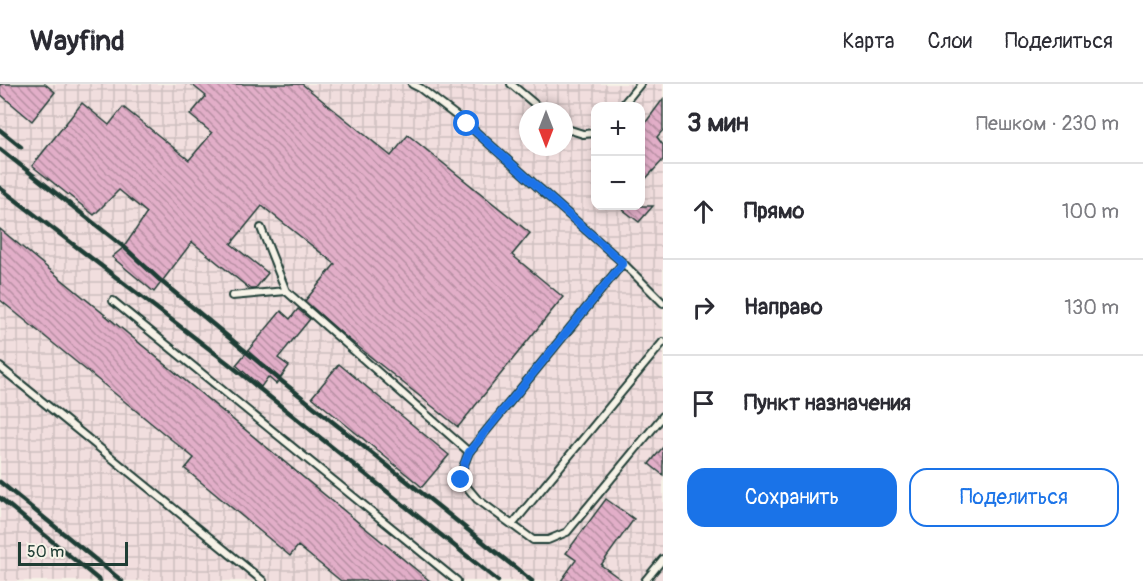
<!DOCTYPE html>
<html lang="ru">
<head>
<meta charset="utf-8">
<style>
	:root { --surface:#fff; --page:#f2f2f3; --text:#2b2b33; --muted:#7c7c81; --line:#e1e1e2; --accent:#1a73e8 }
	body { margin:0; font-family:Pangolin,sans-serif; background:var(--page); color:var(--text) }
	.controls { position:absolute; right:18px; top:18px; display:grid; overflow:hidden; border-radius:12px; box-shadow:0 3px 9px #0003 }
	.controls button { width:54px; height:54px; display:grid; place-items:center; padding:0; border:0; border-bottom:2px solid var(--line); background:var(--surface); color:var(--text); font:30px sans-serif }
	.compass { position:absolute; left:519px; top:18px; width:54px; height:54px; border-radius:50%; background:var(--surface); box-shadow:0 3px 9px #0003; rotate:180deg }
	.scale { position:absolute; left:18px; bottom:15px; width:110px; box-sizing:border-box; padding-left:6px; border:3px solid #1f3d34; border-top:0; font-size:16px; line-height:21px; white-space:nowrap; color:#1f3d34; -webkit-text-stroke:4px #f7f3e8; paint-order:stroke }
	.stop { position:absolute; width:18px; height:18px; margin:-14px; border:4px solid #1a73e8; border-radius:50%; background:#fff }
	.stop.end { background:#1a73e8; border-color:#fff; box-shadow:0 2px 6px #0008 }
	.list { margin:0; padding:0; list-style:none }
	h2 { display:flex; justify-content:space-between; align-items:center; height:78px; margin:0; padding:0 24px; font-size:26px }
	h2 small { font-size:20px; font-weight:400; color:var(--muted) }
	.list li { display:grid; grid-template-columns:39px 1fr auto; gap:18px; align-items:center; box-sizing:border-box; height:96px; padding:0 24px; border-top:2px solid var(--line) }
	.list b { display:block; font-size:22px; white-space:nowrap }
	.list em { font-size:20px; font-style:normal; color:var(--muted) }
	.actions { display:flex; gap:12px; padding:18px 24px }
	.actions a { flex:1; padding:14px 0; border:2px solid var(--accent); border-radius:18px; text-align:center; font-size:21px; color:var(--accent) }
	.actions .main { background:var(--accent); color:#fff }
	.icon { flex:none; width:33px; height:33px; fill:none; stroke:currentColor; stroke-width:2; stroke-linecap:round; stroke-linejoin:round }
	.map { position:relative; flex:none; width:663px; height:497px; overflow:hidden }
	header { display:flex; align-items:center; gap:36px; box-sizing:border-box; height:84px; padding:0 30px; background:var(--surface); border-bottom:2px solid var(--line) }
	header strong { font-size:28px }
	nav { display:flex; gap:33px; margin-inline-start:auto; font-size:21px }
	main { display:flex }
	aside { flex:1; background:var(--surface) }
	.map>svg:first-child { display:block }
	.industrial { fill:url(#industrial-grid); fill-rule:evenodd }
	.building { fill:url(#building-back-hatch); stroke:#1f3d34; stroke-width:1.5 }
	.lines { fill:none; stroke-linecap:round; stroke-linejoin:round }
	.service-casing { stroke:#1f3d34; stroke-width:10 }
	.service { stroke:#f7f3e8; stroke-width:6 }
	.rail { stroke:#1f3d34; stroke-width:4.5 }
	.route { stroke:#1a73e8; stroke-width:8 }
</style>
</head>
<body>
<header>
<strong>Wayfind</strong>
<nav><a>Карта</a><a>Слои</a><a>Поделиться</a></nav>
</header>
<main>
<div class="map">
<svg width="663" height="497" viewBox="0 0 663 497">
	<defs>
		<pattern id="industrial-grid" width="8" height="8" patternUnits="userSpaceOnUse" patternTransform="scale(1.5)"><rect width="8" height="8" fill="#f1dede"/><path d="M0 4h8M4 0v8" fill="none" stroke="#cebfbf"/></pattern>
		<pattern id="building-back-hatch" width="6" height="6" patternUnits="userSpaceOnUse" patternTransform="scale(1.5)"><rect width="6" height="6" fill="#e2aec8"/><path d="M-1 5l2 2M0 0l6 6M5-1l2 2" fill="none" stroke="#b78fa3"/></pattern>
	</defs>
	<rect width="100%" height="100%" fill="#f7f3e8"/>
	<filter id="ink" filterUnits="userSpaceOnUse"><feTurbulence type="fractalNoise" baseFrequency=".0167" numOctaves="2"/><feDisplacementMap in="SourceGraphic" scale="12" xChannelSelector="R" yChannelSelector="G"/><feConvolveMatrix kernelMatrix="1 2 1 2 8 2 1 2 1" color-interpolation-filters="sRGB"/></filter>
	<g filter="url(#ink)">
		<!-- industrial -->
		<path class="industrial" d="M 0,0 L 663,0 L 663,497 L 0,497 ZM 596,22 L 640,22 L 640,122 L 596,122 ZM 528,27 L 564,27 L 564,63 L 528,63 Z"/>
		<!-- building -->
		<path class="building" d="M 0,0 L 45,0 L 55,8 L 32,37 L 0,10 Z
			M 191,0 L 302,0 L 391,72 L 408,51 L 530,149 L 512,171 L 563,213 L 458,343 L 346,253 L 305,217 L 335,180 L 262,122 L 231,160 L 268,189 L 255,205 L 250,205 L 192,158 L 154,208 L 112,173 L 124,163 L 147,129 L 119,106 L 94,131 L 32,82 L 82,19 L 109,41 L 123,23 L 189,76 L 212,49 L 190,31 L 206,12 Z
			M 663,15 L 663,46 L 657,53 L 663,61 L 663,76 L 640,101 L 640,46 Z
			M 618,122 L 653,122 L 639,138 Z
			M 0,145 L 430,497 L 341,497 L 298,462 L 290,472 L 185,385 L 194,374 L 0,216 Z
			M 298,225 L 310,235 L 278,274 L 289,282 L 276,300 L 268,293 L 261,303 L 236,281 L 281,227 L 290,235 Z
			M 339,280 L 449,371 L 422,403 L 312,313 Z
			M 663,363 L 663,391 L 649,380 Z
			M 606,415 L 634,435 L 601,481 L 623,497 L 561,497 L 576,476 L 566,469 Z"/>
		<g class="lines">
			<!-- service casing -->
			<g class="service-casing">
				<path id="service" d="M 412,0 L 420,4 L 467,40 L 623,179 L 663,219
					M 511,0 L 543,27
					M 622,22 L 640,0
					M 564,44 L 583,50 L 596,49
					M 261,144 L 286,207
					M 623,179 L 469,368 L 462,386 L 461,396 L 477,415 L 533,456 L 548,456 L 567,448 L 663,332
					M 232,212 L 286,207 L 469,368
					M 113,217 L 457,497
					M 0,283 L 263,497
					M 512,441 L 663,258
					M 645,497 L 663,475"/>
			</g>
			<!-- service -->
			<use href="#service" class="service"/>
			<!-- rail -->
			<path class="rail" d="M 0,46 L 21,63
				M 0,65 L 124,163 L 162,198 L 279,295 L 532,497
				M 0,104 L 229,280 L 498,497
				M 0,398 L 122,497
				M 0,414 L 100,497"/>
		</g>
	</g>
	<g class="lines" filter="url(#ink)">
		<!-- route -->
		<path class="route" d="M 461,396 L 462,386 L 469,368 L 623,179 L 467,40"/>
	</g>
</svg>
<div class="controls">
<button>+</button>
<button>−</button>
</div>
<svg class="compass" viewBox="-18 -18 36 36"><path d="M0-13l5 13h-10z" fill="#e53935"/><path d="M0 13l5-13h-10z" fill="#7c7c81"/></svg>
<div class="scale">50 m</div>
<div class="stop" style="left:467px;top:40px"></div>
<div class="stop end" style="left:461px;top:396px"></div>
</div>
<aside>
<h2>3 мин<small>Пешком · 230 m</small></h2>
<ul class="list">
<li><svg class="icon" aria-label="ahead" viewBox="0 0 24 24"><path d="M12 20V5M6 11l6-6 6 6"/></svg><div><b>Прямо</b></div><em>100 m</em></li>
<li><svg class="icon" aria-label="right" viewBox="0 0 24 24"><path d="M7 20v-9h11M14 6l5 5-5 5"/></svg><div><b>Направо</b></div><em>130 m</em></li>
<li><svg class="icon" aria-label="arrive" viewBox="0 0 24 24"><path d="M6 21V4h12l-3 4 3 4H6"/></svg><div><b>Пункт назначения</b></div></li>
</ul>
<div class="actions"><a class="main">Сохранить</a><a>Поделиться</a></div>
</aside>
</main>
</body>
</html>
